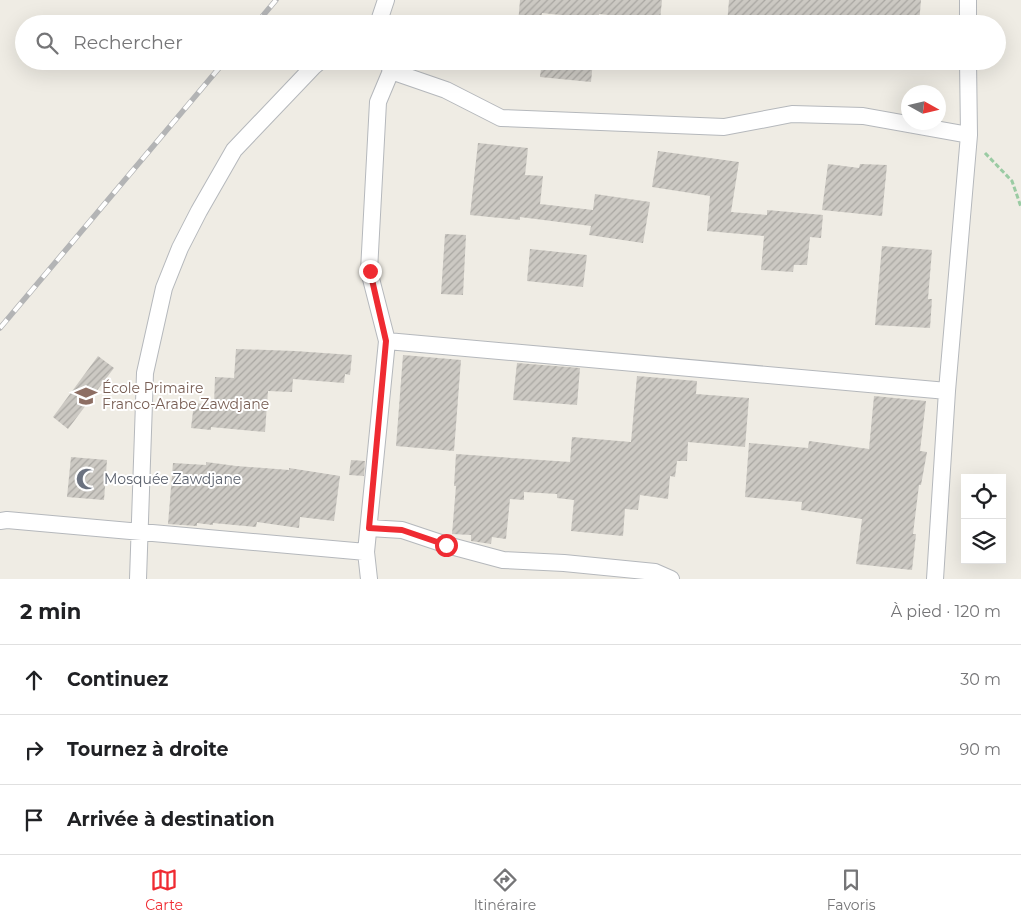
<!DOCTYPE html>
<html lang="fr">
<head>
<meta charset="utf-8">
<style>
	:root { --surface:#fff; --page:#f6f6f6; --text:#202124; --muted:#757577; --line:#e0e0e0; --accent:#ef2b32 }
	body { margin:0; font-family:Montserrat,sans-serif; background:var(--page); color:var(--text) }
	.controls { position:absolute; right:15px; bottom:15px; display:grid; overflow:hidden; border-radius:0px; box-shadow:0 5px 20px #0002 }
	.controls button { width:45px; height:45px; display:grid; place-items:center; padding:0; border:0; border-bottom:1px solid var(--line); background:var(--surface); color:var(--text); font:25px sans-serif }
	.compass { position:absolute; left:901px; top:85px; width:45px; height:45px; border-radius:50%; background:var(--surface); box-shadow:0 5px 20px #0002; rotate:98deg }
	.stop { position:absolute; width:15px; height:15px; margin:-11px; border:4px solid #ef2b32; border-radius:50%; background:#fff }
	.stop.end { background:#ef2b32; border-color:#fff; box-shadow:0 1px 5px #0008 }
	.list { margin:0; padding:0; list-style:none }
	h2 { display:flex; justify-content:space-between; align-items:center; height:65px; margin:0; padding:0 20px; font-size:21px }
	h2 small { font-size:16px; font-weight:400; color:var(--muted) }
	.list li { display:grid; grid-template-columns:32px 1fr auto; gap:15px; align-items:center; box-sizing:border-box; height:70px; padding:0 20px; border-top:1px solid var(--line) }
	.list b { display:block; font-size:19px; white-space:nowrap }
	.list em { font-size:16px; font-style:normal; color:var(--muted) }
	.icon { flex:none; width:28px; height:28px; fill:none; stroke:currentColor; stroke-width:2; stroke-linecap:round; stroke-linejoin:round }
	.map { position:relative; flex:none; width:1021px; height:579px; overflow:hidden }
	.search { position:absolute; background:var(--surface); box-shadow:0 5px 20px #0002; left:15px; right:15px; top:15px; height:55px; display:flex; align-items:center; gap:12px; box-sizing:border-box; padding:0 18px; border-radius:28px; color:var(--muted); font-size:19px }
	.sheet { height:275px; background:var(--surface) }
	nav { display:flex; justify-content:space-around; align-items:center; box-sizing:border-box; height:70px; border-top:1px solid var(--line); background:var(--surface); font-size:14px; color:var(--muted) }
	nav a { display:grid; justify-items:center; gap:2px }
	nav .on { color:var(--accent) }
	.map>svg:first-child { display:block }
	.building { fill:url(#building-hatch) }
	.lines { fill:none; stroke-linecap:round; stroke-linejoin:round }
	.minor-casing { stroke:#b5b8bc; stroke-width:18 }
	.path { stroke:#9acba3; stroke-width:3; stroke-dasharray:5 2.5; stroke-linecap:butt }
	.minor { stroke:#fff; stroke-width:16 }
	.rail-casing { stroke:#b3b4b5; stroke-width:5.5 }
	.rail { stroke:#fff; stroke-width:4; stroke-dasharray:11; stroke-linecap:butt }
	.route { stroke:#ef2b32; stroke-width:6 }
	.labels { text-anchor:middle; stroke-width:4; stroke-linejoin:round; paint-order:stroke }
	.education-label { font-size:14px; fill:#785e54; stroke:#fff; text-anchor:start }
	.worship-label { font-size:14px; fill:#5b616d; stroke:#fff; text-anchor:start }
</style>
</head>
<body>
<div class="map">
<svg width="1021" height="579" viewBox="0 0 1021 579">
	<defs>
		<pattern id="building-hatch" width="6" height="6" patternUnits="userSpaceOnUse" patternTransform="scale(1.25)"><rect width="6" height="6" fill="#ccc9c3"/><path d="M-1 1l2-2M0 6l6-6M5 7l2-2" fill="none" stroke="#a9a7a2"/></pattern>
	</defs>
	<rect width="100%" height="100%" fill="#efece4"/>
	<!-- building -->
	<path class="building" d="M 520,0 L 662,0 L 660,20 L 599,14 L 599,19 L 542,13 L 541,24 L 518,24 Z
		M 729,0 L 921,0 L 919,24 L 727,24 Z
		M 542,61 L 593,61 L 591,82 L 540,77 Z
		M 478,143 L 528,148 L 525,175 L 543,176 L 540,204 L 593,210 L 595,194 L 650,202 L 643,243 L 589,235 L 591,226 L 520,217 L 520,220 L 470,215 Z
		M 658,151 L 739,162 L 731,212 L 767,215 L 767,210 L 823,215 L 821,238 L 810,237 L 807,265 L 794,265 L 793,272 L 761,270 L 764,236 L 707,231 L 710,196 L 652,187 Z
		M 828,164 L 859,168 L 860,164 L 887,165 L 882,216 L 822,210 Z
		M 445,234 L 466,235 L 463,295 L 441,294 Z
		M 882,246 L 932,250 L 928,299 L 932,299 L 930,328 L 875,325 Z
		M 530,249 L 587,255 L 583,287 L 527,281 Z
		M 236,349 L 295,351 L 352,355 L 350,375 L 345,374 L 344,383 L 293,379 L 292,392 L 268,391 L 265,432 L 211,427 L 211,430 L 191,428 L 194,403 L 214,405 L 215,377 L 234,378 Z
		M 403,355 L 461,360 L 454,451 L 396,446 Z
		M 98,356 L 114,368 L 68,429 L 53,417 Z
		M 517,363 L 580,368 L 577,405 L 513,400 Z
		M 637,376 L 697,381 L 696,394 L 749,398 L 745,447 L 688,442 L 687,461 L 677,461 L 675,477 L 670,476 L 668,499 L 640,495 L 638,510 L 625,509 L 623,536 L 571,531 L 574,500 L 557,498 L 557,494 L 524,492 L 524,500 L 510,499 L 506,539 L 492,537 L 491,544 L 471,541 L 471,535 L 452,534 L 456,486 L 454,486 L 456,454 L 570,462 L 572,437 L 631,442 Z
		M 874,396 L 926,401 L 920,451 L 927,452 L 921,485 L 919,485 L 913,534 L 916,534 L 912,570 L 856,564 L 862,519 L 801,510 L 802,502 L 745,497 L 749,443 L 808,448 L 809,441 L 869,449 Z
		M 71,457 L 107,460 L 104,500 L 67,497 Z
		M 351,460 L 365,461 L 364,476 L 349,475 Z
		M 206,462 L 236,466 L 289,470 L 289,468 L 340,476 L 334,521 L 300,517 L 299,528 L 257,522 L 256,527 L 213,523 L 213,525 L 197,523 L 197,526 L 168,524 L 173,463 L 206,465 Z"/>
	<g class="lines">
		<!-- minor casing -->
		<g class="minor-casing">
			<path id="minor" d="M 378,24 L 386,0
				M 968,24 L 968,0
				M 391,71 L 446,90 L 501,118 L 724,127 L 792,114 L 863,116 L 969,135
				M 387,341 L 947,391
				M 0,521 L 7,520 L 366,552
				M 369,528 L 402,530 L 447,545 L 503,560 L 564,563 L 655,572 L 671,579
				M 138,579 L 145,373 L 164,288 L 180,248 L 199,211 L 234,150 L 314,66 L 320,61
				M 369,579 L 366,552 L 387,341 L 369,271 L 378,102 L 391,71 L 388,63
				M 935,579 L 947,391 L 969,135 L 968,61"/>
		</g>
		<!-- path -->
		<path class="path" d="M 985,153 L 1012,181 L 1021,207"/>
		<!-- minor -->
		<use href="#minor" class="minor"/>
		<!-- rail casing -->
		<g class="rail-casing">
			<path id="rail" d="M 256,24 L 276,0
				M 0,328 L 225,61"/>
		</g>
		<!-- rail -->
		<use href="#rail" class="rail"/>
	</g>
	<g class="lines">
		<!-- route -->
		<path class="route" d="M 370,271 L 386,341 L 369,528 L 402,530 L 446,545"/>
	</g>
	<!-- icons -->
	<defs>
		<g id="school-bare" transform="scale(1.725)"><path d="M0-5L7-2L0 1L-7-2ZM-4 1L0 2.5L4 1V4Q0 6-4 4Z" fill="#8d6e63" stroke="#fff" stroke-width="2.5" paint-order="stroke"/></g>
		<g id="mosque-bare" transform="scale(1.725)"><path d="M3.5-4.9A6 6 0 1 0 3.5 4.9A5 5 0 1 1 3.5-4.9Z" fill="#6b7280" stroke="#fff" stroke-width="2.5" paint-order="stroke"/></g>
	</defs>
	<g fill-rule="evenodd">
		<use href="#school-bare" x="86" y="396"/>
		<use href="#mosque-bare" x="87" y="479"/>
	</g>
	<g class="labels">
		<!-- education labels -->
		<g class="education-label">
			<text x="102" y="393">École Primaire<tspan x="102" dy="16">Franco-Arabe Zawdjane</tspan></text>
		</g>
		<!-- worship labels -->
		<g class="worship-label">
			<text x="104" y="484">Mosquée Zawdjane</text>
		</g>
	</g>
</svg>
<div class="controls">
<button><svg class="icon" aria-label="locate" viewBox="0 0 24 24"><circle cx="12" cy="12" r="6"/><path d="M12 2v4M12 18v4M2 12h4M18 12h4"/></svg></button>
<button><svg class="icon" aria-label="layers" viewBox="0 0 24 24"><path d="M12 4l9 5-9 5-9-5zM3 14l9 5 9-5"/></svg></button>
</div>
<svg class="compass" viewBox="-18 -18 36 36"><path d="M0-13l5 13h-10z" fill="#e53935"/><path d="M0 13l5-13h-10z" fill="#757577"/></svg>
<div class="stop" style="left:446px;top:545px"></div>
<div class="stop end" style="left:370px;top:271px"></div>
<div class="search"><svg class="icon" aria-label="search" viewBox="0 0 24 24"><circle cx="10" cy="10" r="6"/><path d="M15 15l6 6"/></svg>Rechercher</div>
</div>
<section class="sheet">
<h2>2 min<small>À pied · 120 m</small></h2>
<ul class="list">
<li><svg class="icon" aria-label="ahead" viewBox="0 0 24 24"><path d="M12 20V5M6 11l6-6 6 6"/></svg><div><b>Continuez</b></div><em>30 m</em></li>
<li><svg class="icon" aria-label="right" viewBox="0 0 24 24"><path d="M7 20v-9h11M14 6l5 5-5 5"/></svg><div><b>Tournez à droite</b></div><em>90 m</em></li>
<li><svg class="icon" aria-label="arrive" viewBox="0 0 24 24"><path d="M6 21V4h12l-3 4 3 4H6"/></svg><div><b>Arrivée à destination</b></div></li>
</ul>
</section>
<nav>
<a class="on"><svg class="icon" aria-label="map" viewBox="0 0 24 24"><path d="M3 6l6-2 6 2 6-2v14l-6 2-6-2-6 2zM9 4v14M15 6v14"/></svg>Carte</a>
<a><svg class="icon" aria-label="directions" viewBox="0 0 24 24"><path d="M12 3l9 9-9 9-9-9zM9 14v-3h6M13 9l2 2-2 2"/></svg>Itinéraire</a>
<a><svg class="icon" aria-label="saved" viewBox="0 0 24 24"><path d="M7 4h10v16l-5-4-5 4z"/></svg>Favoris</a>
</nav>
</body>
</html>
